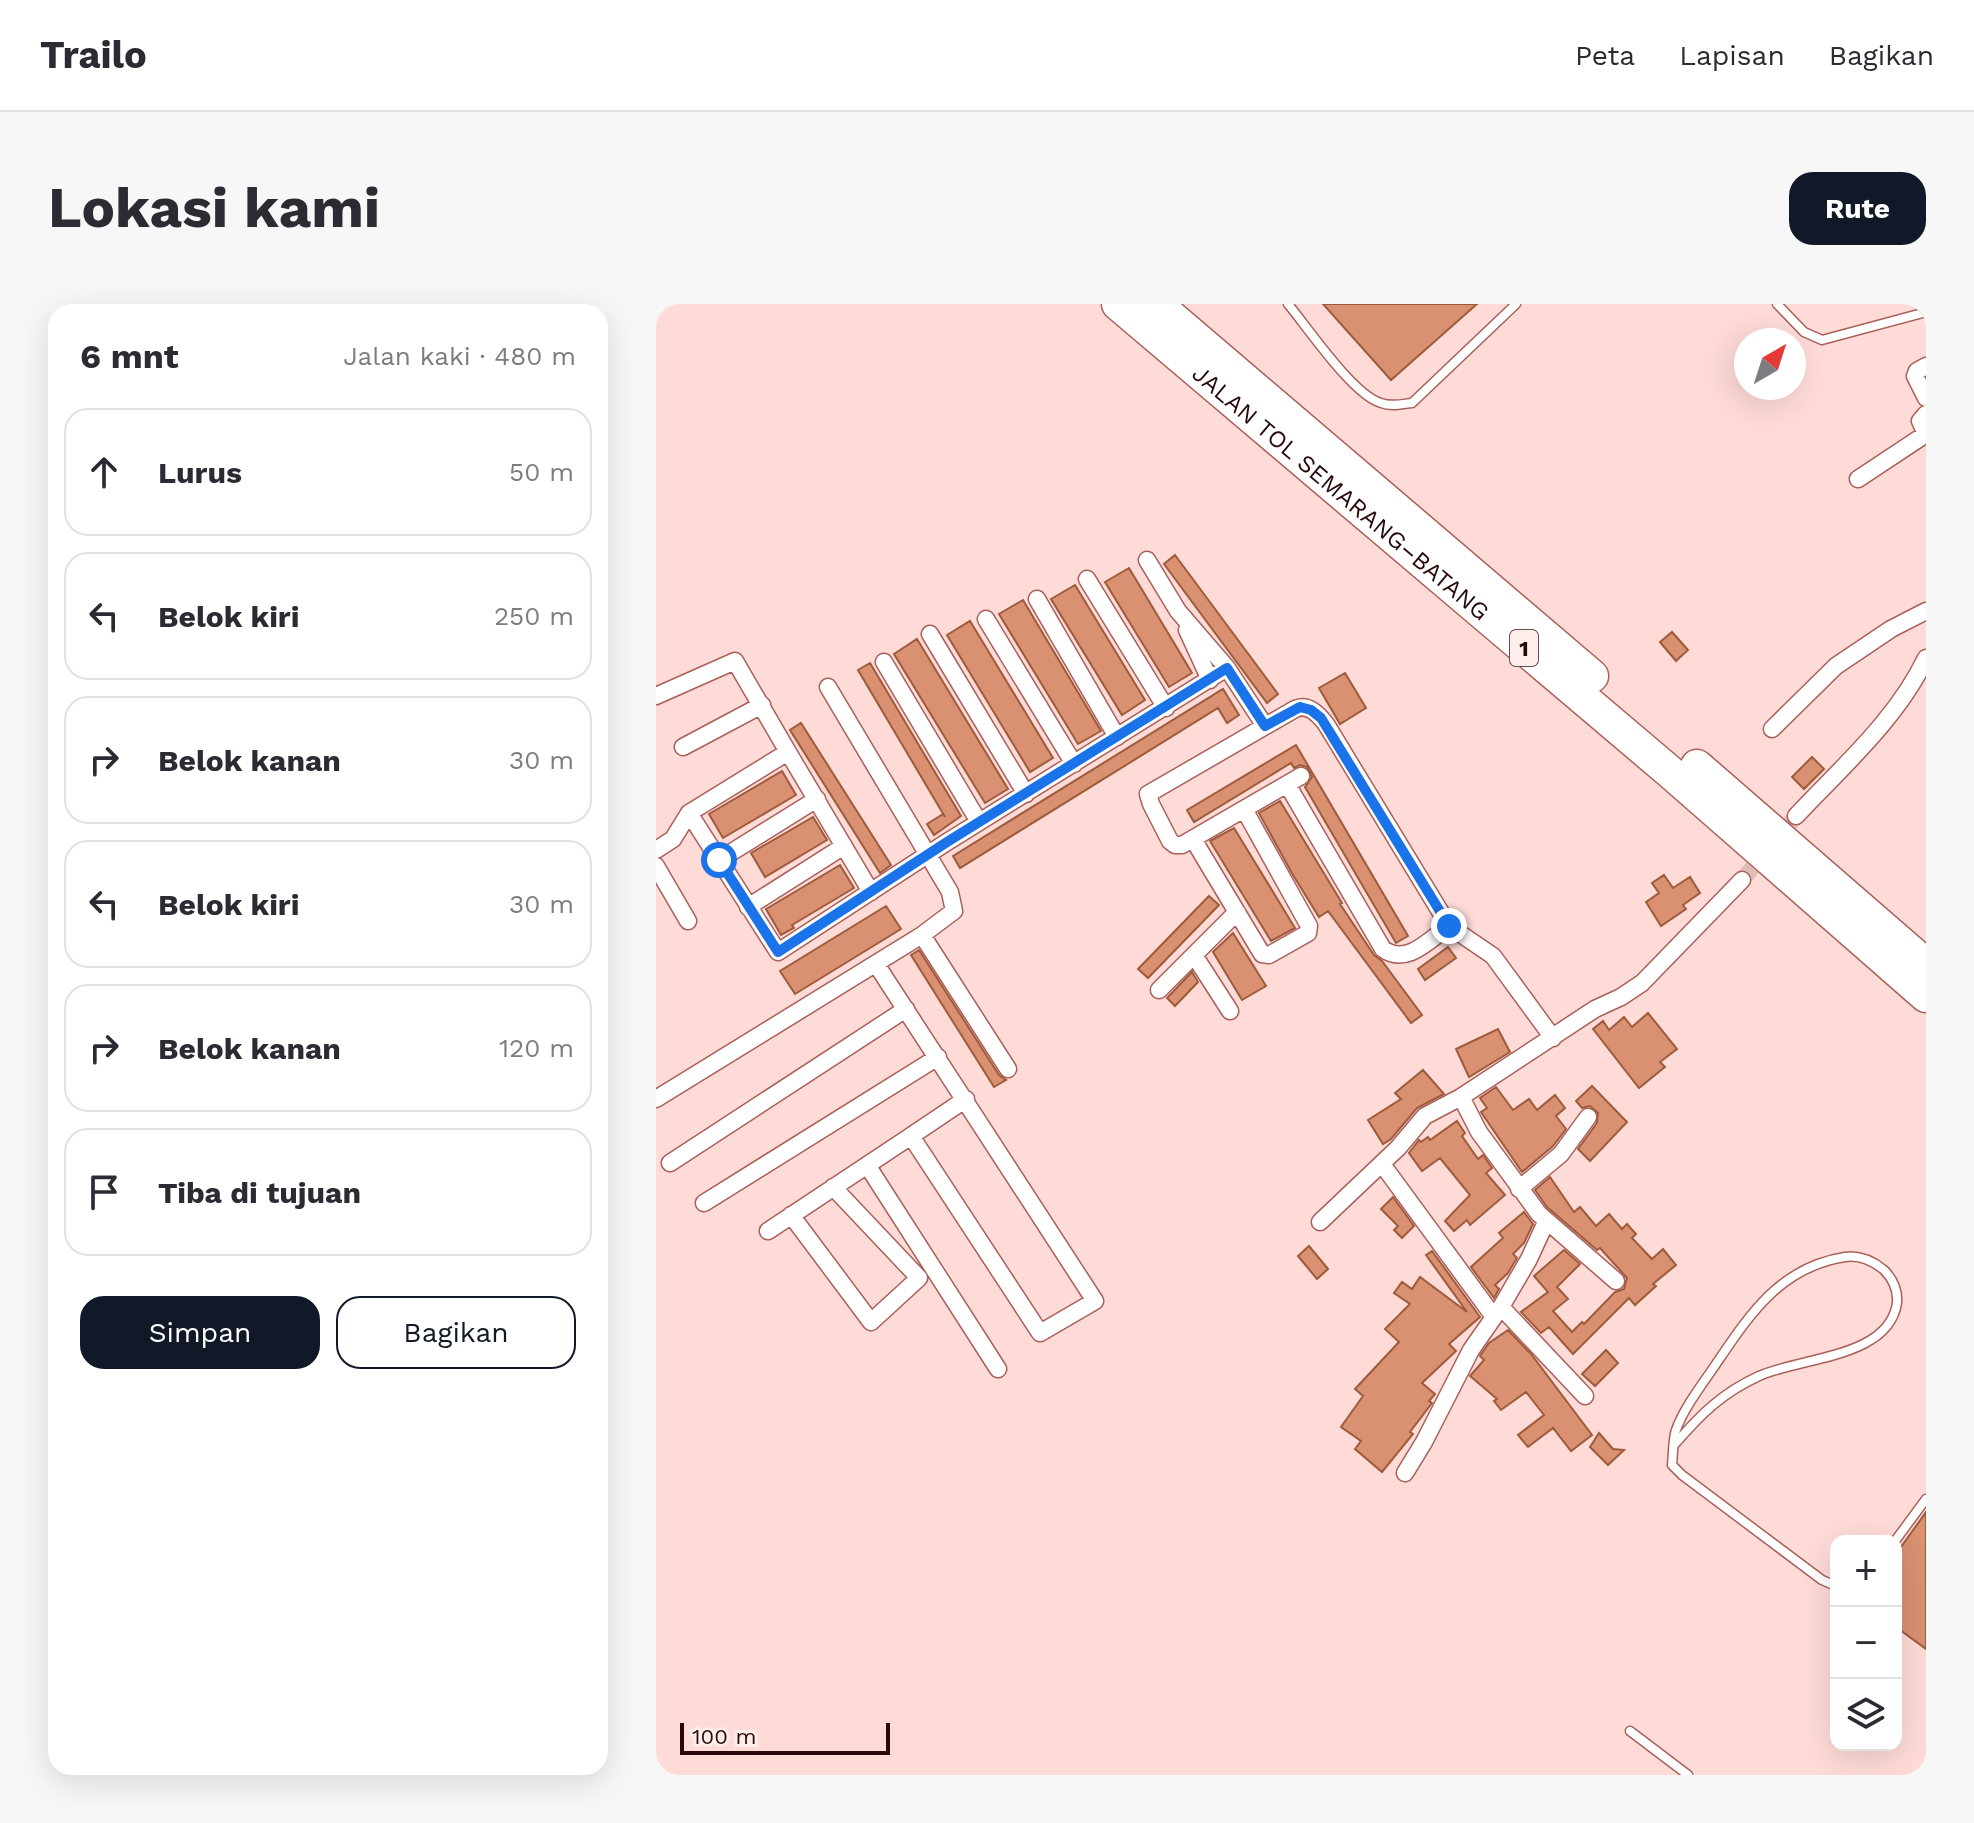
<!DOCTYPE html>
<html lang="id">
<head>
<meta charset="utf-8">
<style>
	:root { --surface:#fff; --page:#f7f7f7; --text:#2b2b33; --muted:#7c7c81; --line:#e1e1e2; --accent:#111827 }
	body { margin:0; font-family:"Work Sans",sans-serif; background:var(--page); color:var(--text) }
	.controls { position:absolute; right:24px; bottom:24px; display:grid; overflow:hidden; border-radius:16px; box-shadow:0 8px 32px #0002 }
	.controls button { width:72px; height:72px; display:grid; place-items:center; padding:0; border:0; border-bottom:2px solid var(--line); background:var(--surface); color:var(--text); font:40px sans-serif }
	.compass { position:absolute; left:1078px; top:24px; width:72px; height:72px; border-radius:50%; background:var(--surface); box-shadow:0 8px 32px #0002; rotate:39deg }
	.scale { position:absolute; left:24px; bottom:20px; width:210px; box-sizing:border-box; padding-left:8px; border:4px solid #260908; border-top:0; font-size:22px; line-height:28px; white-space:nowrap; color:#260908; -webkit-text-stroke:6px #ffedeb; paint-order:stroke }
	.stop { position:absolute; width:24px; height:24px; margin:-18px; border:6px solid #1a73e8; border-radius:50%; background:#fff }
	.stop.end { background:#1a73e8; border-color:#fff; box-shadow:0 2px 8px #0008 }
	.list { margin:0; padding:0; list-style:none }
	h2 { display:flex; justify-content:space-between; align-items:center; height:104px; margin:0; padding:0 32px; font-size:34px }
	h2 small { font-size:26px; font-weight:400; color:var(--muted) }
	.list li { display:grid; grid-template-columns:52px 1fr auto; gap:24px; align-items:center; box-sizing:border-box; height:128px; margin:0 16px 16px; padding:0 16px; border:2px solid var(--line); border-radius:24px }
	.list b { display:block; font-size:30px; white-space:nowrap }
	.list em { font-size:26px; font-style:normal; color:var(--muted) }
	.actions { display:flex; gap:16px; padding:24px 32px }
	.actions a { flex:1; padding:18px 0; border:2px solid var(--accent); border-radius:24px; text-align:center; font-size:28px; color:var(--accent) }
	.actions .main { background:var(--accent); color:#fff }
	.icon { flex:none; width:44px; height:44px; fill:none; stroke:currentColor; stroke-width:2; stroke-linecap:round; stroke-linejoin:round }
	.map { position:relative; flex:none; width:1270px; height:1471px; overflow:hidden; border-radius:24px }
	header { display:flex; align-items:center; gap:48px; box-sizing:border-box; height:112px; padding:0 40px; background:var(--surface); border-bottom:2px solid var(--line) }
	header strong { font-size:38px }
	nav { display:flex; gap:44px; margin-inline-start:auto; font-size:28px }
	.intro { display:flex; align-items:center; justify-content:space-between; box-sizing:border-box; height:192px; padding:0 48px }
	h1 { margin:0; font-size:56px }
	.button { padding:20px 36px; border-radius:24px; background:var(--accent); color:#fff; font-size:28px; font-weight:700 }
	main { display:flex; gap:48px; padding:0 48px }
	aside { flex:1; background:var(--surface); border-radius:24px; box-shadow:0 8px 32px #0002 }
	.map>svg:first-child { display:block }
	.building { fill:#d99171; stroke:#9e5b3c; stroke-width:2 }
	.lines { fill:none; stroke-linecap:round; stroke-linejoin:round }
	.minor-tunnel { stroke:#debcb8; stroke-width:16; stroke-dasharray:16 8; stroke-linecap:butt }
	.service-casing { stroke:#aa5f59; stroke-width:11 }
	.minor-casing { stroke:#aa5f59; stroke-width:19 }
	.motorway-casing { stroke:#aa5f59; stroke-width:35 }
	.service { stroke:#fff; stroke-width:8 }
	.minor { stroke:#fff; stroke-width:16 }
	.motorway { stroke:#fff; stroke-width:32 }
	.route { stroke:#1a73e8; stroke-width:10 }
	.labels { text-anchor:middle; stroke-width:7; stroke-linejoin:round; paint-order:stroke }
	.shield { fill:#ffedeb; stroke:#674d4c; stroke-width:2 }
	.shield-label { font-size:22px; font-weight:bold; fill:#260908 }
	.street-label { font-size:24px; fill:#260908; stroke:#ffedeb }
</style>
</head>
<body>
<header>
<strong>Trailo</strong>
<nav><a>Peta</a><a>Lapisan</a><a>Bagikan</a></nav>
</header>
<div class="intro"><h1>Lokasi kami</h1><a class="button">Rute</a></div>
<main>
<aside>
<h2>6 mnt<small>Jalan kaki · 480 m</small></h2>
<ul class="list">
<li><svg class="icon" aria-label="ahead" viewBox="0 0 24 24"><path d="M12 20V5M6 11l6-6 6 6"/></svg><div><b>Lurus</b></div><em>50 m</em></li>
<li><svg class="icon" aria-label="left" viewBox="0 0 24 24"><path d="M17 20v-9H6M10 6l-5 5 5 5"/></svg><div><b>Belok kiri</b></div><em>250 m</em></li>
<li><svg class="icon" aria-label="right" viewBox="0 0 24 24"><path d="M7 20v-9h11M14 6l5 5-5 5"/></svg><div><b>Belok kanan</b></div><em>30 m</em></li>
<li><svg class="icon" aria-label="left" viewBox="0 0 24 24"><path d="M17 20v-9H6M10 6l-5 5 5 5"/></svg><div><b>Belok kiri</b></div><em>30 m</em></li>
<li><svg class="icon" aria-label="right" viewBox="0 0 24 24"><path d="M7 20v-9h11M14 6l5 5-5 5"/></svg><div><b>Belok kanan</b></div><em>120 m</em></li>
<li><svg class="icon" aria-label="arrive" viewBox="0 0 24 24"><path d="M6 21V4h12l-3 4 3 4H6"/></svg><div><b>Tiba di tujuan</b></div></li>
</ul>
<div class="actions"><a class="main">Simpan</a><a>Bagikan</a></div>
</aside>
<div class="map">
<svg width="1270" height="1471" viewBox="0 0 1270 1471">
	<rect width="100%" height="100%" fill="#fedbd7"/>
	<!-- building -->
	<path class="building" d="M 667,0 L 821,0 L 735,76 Z
		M 519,251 L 622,390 L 611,399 L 508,260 Z
		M 473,264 L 536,369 L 513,383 L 449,278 Z
		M 419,281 L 489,396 L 466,411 L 395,295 Z
		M 367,296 L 445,427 L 422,440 L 343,310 Z
		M 314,317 L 397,454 L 374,468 L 291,331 Z
		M 1016,328 L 1032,346 L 1020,357 L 1004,338 Z
		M 261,335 L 352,485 L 329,499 L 238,350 Z
		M 214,359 L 305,512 L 278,531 L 271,520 L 287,510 L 289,513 L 202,366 Z
		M 689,369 L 710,404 L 684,420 L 663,384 Z
		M 567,385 L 583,411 L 571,419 L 562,404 L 304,564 L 297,552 Z
		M 145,419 L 235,561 L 224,569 L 134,426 Z
		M 640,441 L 752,632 L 740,639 L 649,483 L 656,473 L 651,463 L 644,461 L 638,464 L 635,459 L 538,518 L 531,506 Z
		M 1156,453 L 1168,465 L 1148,485 L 1136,473 Z
		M 126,467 L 140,491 L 67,534 L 53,510 Z
		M 624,497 L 686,599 L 684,600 L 718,651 L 726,657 L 766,711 L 755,719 L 672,607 L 663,613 L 637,571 L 603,509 Z
		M 157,513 L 171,536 L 109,573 L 95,549 Z
		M 578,524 L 639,624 L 615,637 L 554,537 Z
		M 184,561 L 198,584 L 136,621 L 138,624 L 125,631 L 110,605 Z
		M 1008,571 L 1017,584 L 1034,573 L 1044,589 L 1027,601 L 1030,605 L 1005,622 L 990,598 L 1003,589 L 996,579 Z
		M 553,592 L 563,601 L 492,674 L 482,665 Z
		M 230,602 L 245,625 L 139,690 L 124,667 Z
		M 577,629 L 610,682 L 586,696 L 557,648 Z
		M 792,643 L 800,654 L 769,676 L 762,665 Z
		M 263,646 L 343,771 L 350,776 L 338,783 L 255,651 Z
		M 536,668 L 542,678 L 519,702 L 511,694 Z
		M 992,709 L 1021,745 L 1004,758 L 1009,763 L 983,784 L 937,725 L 947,717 L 953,726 L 968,713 L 976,723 Z
		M 842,725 L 854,748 L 813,773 L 800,745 Z
		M 767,766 L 788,790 L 761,804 L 735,835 L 727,840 L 712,816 L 745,795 L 739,789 Z
		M 936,782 L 971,818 L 934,857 L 922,845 L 941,819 L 942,809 L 934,802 L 926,804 L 920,797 Z
		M 840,783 L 857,806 L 873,795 L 881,806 L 899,791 L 909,804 L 900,812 L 910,825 L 897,842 L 866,868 L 825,808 L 831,804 L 824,794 Z
		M 801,817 L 809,829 L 806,832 L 822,855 L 827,851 L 836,864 L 830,869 L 849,891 L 814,921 L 811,916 L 798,927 L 789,917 L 814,891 L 784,854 L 766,867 L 753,849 L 763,836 L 765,838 L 772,833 L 774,836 Z
		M 894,873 L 918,908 L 924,903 L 940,922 L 953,910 L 966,925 L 971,920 L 980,930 L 976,934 L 996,955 L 1007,945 L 1020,961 L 997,980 L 1000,982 L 979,1001 L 973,994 L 917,1050 L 893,1023 L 885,1029 L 865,1008 L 892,988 L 878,972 L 908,946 L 924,960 L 901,983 L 912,995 L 897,1007 L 916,1028 L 926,1018 L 928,1020 L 959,988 L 968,985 L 971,974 L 944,944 L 941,946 L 891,903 L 879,886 Z
		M 737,893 L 758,922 L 746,934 L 738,926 L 742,922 L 725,905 Z
		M 868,908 L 877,920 L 868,939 L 857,950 L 861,954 L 852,969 L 839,981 L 843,985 L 838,994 L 815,963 L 847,934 L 843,929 Z
		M 653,942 L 672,965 L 661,975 L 642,952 Z
		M 776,947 L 824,1013 L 793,1040 L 800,1047 L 766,1079 L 779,1090 L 773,1097 L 776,1099 L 754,1128 L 757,1130 L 726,1168 L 699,1145 L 705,1137 L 685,1123 L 707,1092 L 699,1085 L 743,1038 L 729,1025 L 754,1000 L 738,989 L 746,978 L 756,985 L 764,973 L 811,1008 L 770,951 Z
		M 852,1026 L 875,1050 L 936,1131 L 915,1147 L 897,1124 L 872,1143 L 862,1131 L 888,1111 L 870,1088 L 845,1106 L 838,1097 L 841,1095 L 814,1072 L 828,1056 L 824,1052 L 833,1039 Z
		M 950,1046 L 962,1059 L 939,1082 L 926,1070 Z
		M 943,1129 L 957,1145 L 968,1146 L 952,1161 L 934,1143 Z
		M 1270,1208 L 1270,1345 L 1240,1323 L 1240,1250 Z"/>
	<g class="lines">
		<!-- minor-tunnel -->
		<path class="minor-tunnel" d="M 1086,576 L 1140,512"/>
		<!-- service casing -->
		<g class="service-casing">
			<path id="service" d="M 632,0 C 652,24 697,91 725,99 C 735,103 746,100 756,99 L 860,0
				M 1121,0 L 1148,28 L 1166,36 L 1270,8
				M 1019,1140 C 1045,1110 1066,1089 1103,1072 C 1145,1053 1233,1054 1241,999 C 1242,986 1237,975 1228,966 C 1217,957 1203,951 1189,953 C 1123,963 1092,1013 1058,1063 C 1045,1082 1028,1104 1020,1126 C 1017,1133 1017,1152 1016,1161 L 1026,1171 L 1166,1276 L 1180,1282
				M 1239,1237 L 1270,1195
				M 974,1427 L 1032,1471"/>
		</g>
		<!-- minor casing -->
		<g class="minor-casing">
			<path id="minor" d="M 1270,62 L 1261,67 L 1259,72 L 1270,94
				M 1202,175 L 1270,130 L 1264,117 L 1270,110
				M 491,256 L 522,307 L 571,364
				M 431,275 L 510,404
				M 381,295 L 461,433
				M 330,315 L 418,460
				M 531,326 L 554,376
				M 274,330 L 370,490
				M 228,358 L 323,518
				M 0,392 L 79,357 L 132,448
				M 1116,425 L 1180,362 L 1235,325 L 1270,307
				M 27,443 L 106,401
				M 645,472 L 526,541 L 519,541 L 514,537 L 495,500 L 492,490 L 639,405 C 652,399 662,410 670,420 L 793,622 L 837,652 L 897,734
				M 631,480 L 727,645 C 751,662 773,636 793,622
				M 33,509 L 122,648 L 291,538 L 571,364 L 609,422
				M 1140,512 C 1186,463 1241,415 1270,354
				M 537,535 L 606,650 L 613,651 L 652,629 L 653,622 L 588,505
				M 0,546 L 17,535 L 33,509 L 132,448 L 215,588
				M 63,556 L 161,495
				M 0,562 L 32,617
				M 92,603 L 188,542
				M 266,631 L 352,765
				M 538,651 L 574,707
				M 503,686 L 581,608
				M 805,793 L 823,828 L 883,910 L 960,977
				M 0,795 L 266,631 L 298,607 L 294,588 L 172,383
				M 255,832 L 310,795
				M 14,859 L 250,705
				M 726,860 L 838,1013
				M 211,861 L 342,1065
				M 863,885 L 905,850 L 932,813
				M 48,899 L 282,753
				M 135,911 L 215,1018 L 263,974 L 177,883
				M 664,918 L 742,844 L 769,812 L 805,793 L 939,705 L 965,693 L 986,679 L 1086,576
				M 112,927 L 255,832 L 384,1029 L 439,997 L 220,660
				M 845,1003 L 929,1092
				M 749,1169 L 768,1138 L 815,1046 L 845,1003 L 873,955 L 890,918"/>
		</g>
		<!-- motorway casing -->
		<g class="motorway-casing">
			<g id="motorway">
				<path id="s1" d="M 462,0 L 1014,468 L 1270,692"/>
				<path d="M 500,0 L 936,372"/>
				<path d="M 1041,462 L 1270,661"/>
			</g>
		</g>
		<!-- service -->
		<use href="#service" class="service"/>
		<!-- minor -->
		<use href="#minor" class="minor"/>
		<!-- motorway -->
		<use href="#motorway" class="motorway"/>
	</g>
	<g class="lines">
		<!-- route -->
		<path class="route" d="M 63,556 L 122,648 L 291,538 L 571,364 L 609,422 L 644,403 L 655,406 L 665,414 L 793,622"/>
	</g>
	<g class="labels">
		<!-- shield labels -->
		<rect class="shield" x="854" y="326" width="28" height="36" rx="6"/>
		<g class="shield-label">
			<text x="868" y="352">1</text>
		</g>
		<!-- street labels -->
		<g class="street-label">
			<text dy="8" stroke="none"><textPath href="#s1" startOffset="292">JALAN TOL SEMARANG–BATANG</textPath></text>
		</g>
	</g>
</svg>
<div class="controls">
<button>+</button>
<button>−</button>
<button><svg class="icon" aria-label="layers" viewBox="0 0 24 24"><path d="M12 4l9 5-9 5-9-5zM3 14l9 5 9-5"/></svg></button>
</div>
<svg class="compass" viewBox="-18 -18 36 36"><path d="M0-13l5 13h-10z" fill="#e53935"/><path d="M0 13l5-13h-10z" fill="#7c7c81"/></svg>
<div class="scale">100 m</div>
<div class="stop" style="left:63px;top:556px"></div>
<div class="stop end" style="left:793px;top:622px"></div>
</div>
</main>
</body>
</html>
